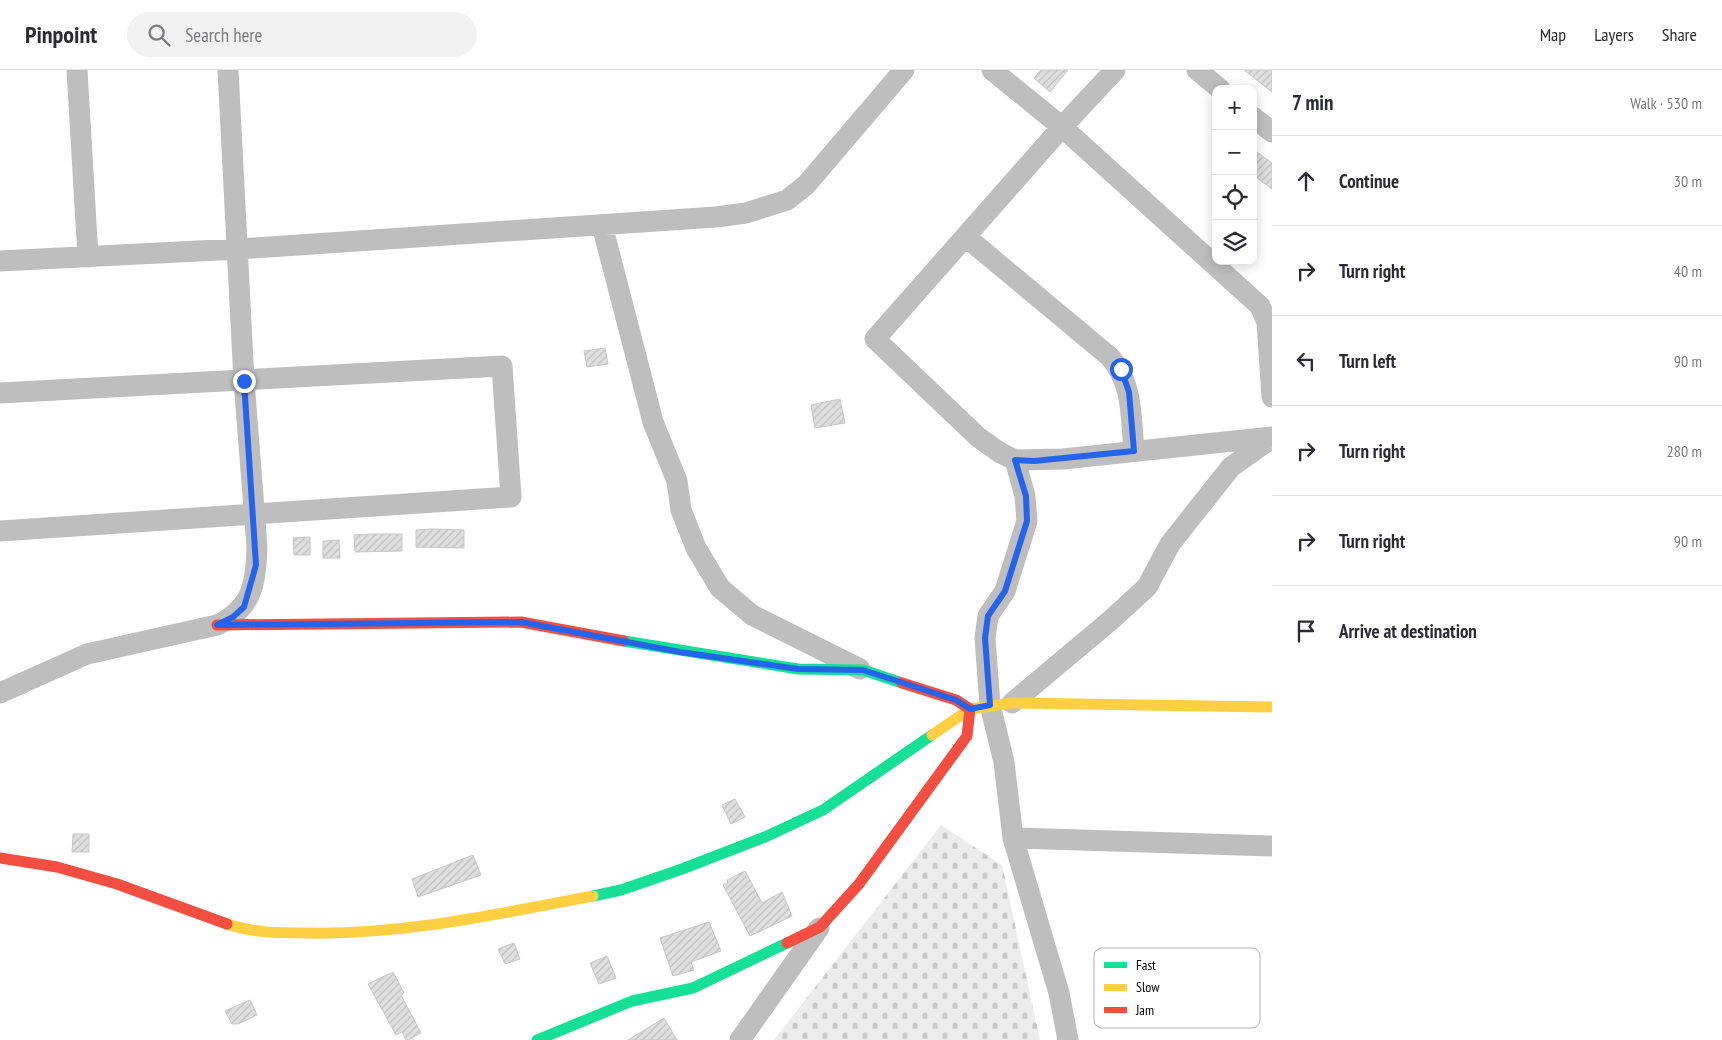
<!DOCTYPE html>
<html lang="en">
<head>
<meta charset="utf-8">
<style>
	:root { --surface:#fff; --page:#f2f2f3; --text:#2b2b33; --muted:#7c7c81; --line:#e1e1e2 }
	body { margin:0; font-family:"PT Sans Narrow",sans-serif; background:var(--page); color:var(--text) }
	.controls { position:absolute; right:15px; top:15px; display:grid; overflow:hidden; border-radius:10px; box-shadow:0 2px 12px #0003 }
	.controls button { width:45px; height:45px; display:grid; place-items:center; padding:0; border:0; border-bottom:1px solid var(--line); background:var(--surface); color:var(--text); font:25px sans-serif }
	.stop { position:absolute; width:15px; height:15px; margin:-11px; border:4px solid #2563eb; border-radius:50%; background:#fff }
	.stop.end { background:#2563eb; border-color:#fff; box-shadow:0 1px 5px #0008 }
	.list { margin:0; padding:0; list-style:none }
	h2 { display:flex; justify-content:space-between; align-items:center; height:65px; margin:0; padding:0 20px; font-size:21px }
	h2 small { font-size:16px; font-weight:400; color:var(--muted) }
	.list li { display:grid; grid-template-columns:32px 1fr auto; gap:15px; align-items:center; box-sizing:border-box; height:90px; padding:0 20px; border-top:1px solid var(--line) }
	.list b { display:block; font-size:19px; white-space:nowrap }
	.list em { font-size:16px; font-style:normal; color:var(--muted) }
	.icon { flex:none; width:28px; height:28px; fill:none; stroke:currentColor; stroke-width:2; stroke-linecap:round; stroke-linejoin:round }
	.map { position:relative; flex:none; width:1272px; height:970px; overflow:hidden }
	header { display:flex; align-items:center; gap:30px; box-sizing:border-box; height:70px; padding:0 25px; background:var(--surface); border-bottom:1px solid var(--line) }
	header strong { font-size:24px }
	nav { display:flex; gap:28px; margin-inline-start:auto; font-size:18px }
	.search { width:350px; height:45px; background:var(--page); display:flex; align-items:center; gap:12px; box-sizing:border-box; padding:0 18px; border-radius:28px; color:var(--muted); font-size:19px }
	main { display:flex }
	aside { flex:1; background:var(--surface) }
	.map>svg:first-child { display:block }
	.cemetery { fill:url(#cemetery-stones) }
	.building { fill:url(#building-hatch); stroke:#c7c7c7 }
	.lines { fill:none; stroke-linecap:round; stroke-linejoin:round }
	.street { stroke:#bebebe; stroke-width:21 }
	.fast { stroke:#16e098; stroke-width:11 }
	.slow { stroke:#ffcf43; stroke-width:11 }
	.jam { stroke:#f24e42; stroke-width:11 }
	.route { stroke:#2563eb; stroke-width:6 }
	.key { fill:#fff; stroke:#b2b2b2; stroke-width:1 }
	.key-label { font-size:14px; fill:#000 }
</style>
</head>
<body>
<header>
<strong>Pinpoint</strong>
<div class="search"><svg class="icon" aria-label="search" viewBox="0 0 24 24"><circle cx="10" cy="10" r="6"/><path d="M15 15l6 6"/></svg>Search here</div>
<nav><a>Map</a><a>Layers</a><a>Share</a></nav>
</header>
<main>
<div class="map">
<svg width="1272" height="970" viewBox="0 0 1272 970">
	<defs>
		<pattern id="cemetery-stones" width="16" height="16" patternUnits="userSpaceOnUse" patternTransform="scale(1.25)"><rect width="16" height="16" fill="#ececec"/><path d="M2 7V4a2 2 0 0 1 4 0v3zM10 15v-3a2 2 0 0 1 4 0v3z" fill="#c9c9c9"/></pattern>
		<pattern id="building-hatch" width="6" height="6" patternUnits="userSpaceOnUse" patternTransform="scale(1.25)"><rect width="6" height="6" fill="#dfdfdf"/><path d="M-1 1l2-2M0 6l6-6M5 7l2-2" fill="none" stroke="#bebebe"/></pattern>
	</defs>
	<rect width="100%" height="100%" fill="#fff"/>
	<!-- cemetery -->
	<path class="cemetery" d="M 941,755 L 1002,795 L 1040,970 L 774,970 Z"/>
	<!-- building -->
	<path class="building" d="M 1041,0 L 1068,0 L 1050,22 L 1034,8 Z
		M 1244,0 L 1272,0 L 1272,22 Z
		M 1253,79 L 1272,93 L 1272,119 L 1253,105 Z
		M 605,278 L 608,294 L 587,297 L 584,281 Z
		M 840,329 L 845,353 L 815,358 L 811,335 Z
		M 432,459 L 464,460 L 464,478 L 416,477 L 416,460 Z
		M 371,464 L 402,464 L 402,481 L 355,482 L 354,465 Z
		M 310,467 L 310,485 L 294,485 L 293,468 Z
		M 339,470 L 340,488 L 323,488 L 323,471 Z
		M 735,729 L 745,747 L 731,754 L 722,735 Z
		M 73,764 L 89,764 L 89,782 L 72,782 Z
		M 473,785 L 481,805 L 418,827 L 412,809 Z
		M 745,801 L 762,833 L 782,822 L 792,846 L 750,866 L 723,815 L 728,813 L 727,810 Z
		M 709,852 L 721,881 L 691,892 L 694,900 L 673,906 L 660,868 Z
		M 514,873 L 520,889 L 505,894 L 498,879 Z
		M 607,886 L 616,908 L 599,914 L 590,893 Z
		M 393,902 L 404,923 L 401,925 L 421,963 L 408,970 L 406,970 L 402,962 L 396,965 L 368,914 Z
		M 250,930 L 257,945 L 238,954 L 232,954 L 225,941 Z
		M 664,948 L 677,970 L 628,970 Z"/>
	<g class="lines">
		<!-- street -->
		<path class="street" d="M 77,0 L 88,187
			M 992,0 L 1062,57 L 1260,236 L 1267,252 L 1272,327
			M 1115,0 L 1062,57 L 875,269 L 978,367 L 999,382 L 1015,390 L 1063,389 L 1272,367
			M 1197,0 L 1220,19
			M 1253,47 L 1272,62
			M 602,155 L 653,352 L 677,411 L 681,440 L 696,478 L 720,518 L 752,545 L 860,599
			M 966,167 L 1110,287 C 1133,313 1131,348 1134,381
			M 0,191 L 238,179 L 716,147 L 746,143 L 787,130 L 806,115 L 904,0
			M 0,323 L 502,296 L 511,427 L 0,461
			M 1015,390 L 1025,426 L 1027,451 L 1005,521 L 988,546 L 985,568 L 990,635 L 1004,692 L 1013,768 L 1059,923 L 1068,970
			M 0,623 L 87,584 L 217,555 C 252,538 256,515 257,477 L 244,311 L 228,0
			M 1012,633 L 1111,550 L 1147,517 L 1170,474 L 1231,397 L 1272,368
			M 1013,768 L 1272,776
			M 740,970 L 819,858"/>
		<!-- fast -->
		<path class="fast" d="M 624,571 L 798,599 L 863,600 L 902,613
			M 593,826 L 621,820 L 682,799 L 765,767 L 823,740 L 932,665
			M 537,970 L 632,931 L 693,918 L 787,873"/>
		<!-- slow -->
		<path class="slow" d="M 932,665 L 970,639 L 1012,633 L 1272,637
			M 227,854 C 253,863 280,863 306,863 C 403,865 498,844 593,826"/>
		<!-- jam -->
		<path class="jam" d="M 217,555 L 521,552 L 624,571
			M 0,788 L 57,797 L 117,814 L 227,854
			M 787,873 L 820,857 L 859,814 L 967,666 L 970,639 L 956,630 L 902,613"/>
	</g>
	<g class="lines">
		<!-- route -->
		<path class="route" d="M 244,311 L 256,495 L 244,537 L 233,547 L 217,555 L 521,552 L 680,582 L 798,599 L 863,600 L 956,630 L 970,639 L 990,635 L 985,568 L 988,546 L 1005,521 L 1027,451 L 1026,426 L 1015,390 L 1034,391 L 1134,381 L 1129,322 L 1121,299"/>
	</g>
	<!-- legend -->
	<rect x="1094" y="878" width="166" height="80" rx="8" class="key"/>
	<rect x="1104" y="892" width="23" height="6" fill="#16e098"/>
	<rect x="1104" y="914" width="23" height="7" fill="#ffcf43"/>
	<rect x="1104" y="937" width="23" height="6" fill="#f24e42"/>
	<g class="key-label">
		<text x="1136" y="900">Fast</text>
		<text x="1136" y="922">Slow</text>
		<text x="1136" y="945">Jam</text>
	</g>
</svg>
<div class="controls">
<button>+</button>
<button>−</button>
<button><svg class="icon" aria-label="locate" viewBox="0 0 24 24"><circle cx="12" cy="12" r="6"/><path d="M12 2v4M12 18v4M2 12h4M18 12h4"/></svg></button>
<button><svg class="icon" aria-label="layers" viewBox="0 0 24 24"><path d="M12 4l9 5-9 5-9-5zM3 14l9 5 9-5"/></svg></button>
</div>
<div class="stop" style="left:1121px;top:299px"></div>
<div class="stop end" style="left:244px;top:311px"></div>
</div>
<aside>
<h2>7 min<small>Walk · 530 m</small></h2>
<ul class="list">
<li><svg class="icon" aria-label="ahead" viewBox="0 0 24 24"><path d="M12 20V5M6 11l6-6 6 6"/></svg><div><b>Continue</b></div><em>30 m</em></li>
<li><svg class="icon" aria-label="right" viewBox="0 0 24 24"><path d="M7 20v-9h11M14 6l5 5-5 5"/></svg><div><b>Turn right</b></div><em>40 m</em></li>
<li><svg class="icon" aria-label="left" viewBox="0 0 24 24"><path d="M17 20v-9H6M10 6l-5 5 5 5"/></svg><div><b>Turn left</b></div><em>90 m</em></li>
<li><svg class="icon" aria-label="right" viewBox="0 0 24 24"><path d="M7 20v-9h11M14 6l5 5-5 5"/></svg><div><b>Turn right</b></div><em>280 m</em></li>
<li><svg class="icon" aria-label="right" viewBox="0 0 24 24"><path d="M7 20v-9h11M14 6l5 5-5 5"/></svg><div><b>Turn right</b></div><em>90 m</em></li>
<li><svg class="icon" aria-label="arrive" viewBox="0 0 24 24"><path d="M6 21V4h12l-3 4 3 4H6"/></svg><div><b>Arrive at destination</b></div></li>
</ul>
</aside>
</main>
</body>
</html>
